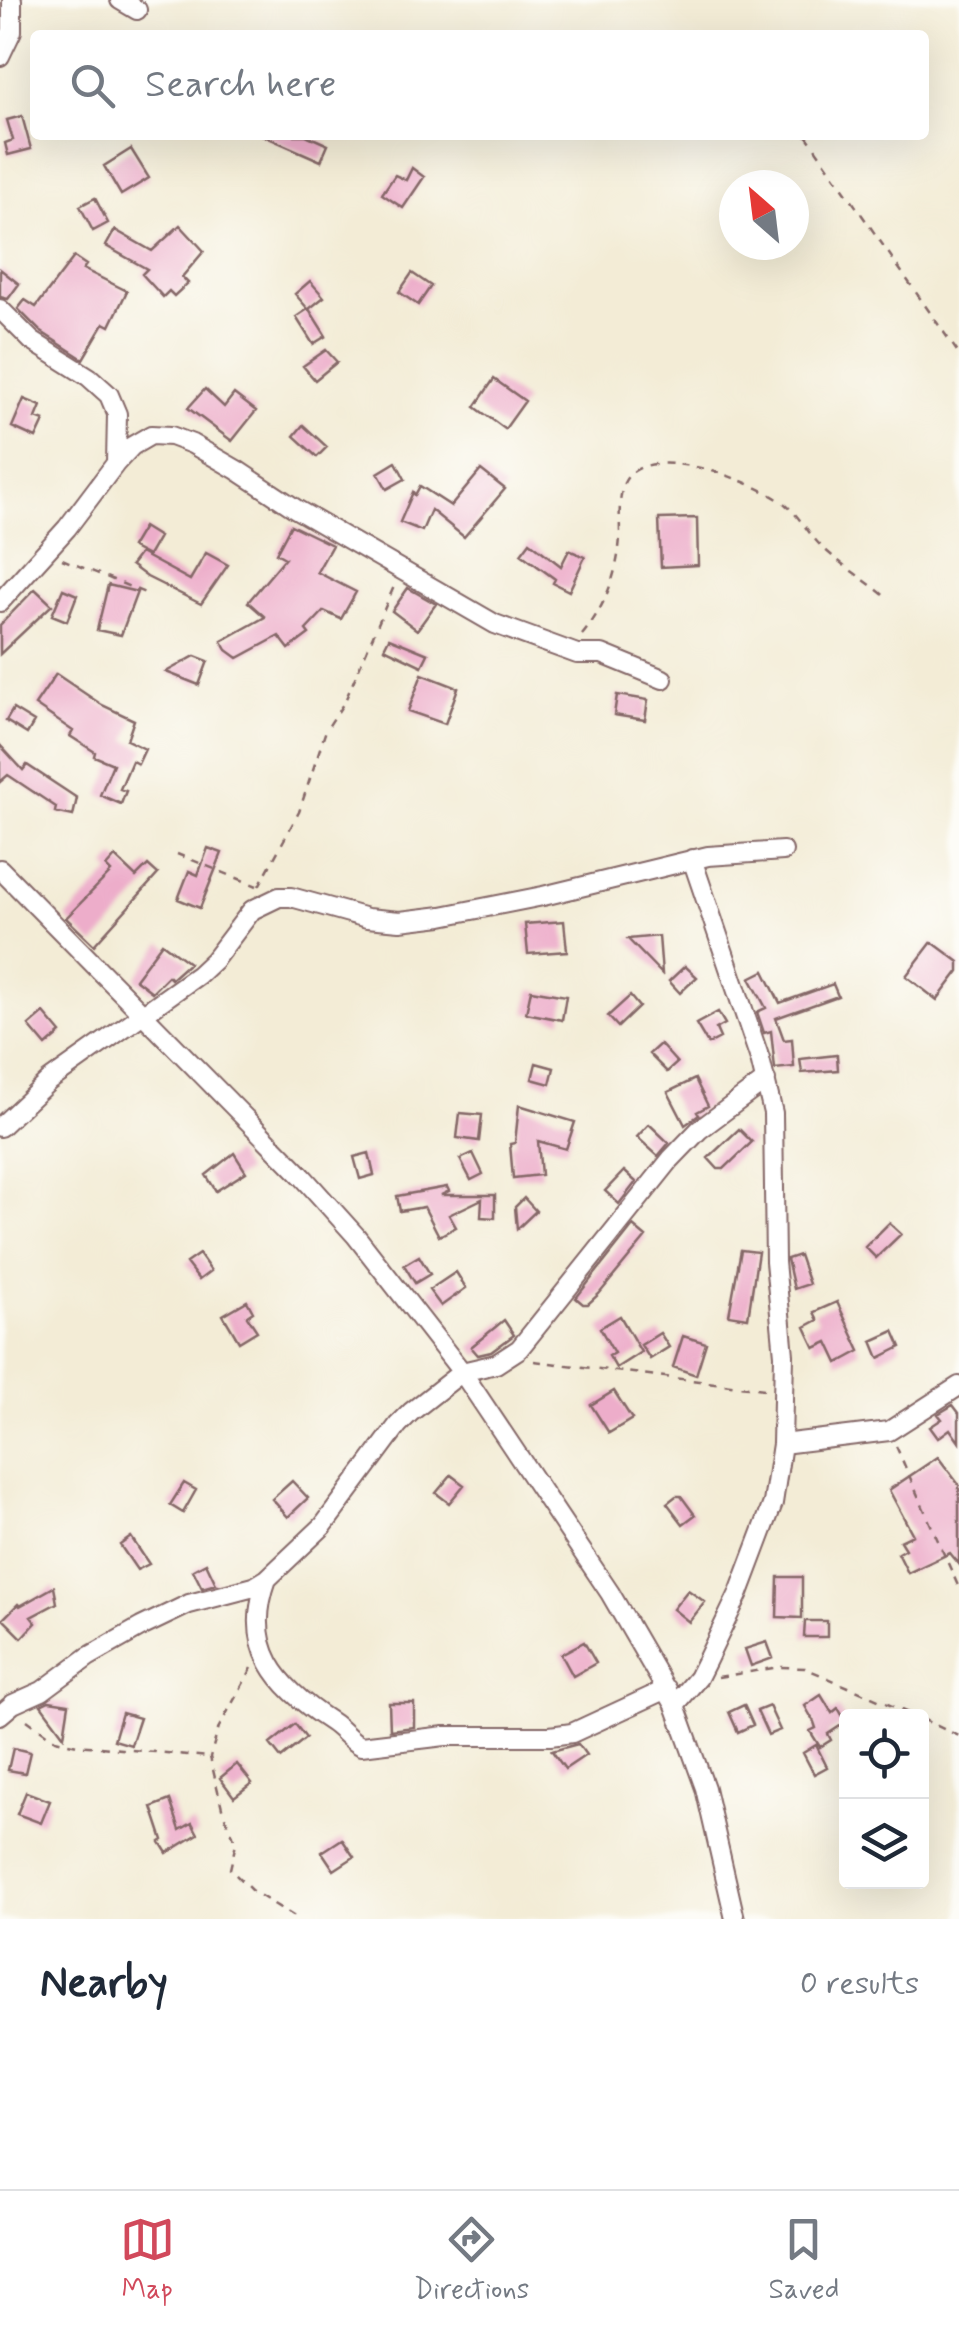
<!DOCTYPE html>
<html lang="en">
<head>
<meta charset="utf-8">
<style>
	:root { --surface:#fff; --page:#f2f2f3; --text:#1f2937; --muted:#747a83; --line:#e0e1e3; --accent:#d1495b }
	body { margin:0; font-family:Mynerve,sans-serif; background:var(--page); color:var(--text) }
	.controls { position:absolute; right:30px; bottom:30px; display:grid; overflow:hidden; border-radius:10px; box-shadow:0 10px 40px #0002 }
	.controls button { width:90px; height:90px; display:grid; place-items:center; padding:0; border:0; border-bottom:2px solid var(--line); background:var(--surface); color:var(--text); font:50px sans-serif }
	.compass { position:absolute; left:719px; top:170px; width:90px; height:90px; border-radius:50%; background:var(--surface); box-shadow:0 10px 40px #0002; rotate:332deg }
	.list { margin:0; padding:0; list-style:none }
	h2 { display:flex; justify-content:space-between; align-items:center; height:130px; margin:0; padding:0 40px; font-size:42px }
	h2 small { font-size:32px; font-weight:400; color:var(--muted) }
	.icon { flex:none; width:55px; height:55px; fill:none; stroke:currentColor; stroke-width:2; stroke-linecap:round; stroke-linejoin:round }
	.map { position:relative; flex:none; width:959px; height:1919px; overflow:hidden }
	.search { position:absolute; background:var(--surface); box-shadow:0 10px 40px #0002; left:30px; right:30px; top:30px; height:110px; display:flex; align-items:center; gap:25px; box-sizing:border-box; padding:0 35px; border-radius:10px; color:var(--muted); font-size:38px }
	.sheet { height:270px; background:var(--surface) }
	nav { display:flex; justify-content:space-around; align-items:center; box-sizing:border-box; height:140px; border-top:2px solid var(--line); background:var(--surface); font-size:28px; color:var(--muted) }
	nav a { display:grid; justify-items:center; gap:5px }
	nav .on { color:var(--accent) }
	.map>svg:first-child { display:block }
	.building { fill:#edadca }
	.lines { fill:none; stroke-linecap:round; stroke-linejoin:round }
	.minor-casing { stroke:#856767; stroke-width:22 }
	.path { stroke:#856767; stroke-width:2.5; stroke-dasharray:8 8; stroke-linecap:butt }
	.minor { stroke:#fff; stroke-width:18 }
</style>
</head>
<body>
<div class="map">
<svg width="959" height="1919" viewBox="0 0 959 1919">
	<rect width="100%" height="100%" fill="#fdfcf7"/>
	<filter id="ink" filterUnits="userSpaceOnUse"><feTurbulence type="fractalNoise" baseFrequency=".01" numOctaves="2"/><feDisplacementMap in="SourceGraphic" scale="20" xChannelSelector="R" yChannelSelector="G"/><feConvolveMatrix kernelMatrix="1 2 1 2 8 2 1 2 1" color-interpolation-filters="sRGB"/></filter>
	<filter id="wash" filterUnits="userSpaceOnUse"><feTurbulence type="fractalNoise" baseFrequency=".0048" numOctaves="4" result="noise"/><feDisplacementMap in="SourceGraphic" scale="40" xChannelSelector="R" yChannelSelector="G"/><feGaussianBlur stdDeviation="2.25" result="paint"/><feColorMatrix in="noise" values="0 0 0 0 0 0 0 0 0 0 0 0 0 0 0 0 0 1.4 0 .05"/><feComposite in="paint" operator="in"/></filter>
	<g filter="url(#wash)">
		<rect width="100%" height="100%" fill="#f3ecd6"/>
		<g id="blocks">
			<!-- building -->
			<path class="building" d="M 22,116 L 31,149 L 8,155 L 5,143 L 13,140 L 7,120 Z
				M 262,135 L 306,135 L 328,145 L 321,161 Z
				M 131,149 L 149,178 L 121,195 L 104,166 Z
				M 412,168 L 424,177 L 403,208 L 382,194 L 395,175 L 406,180 Z
				M 95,198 L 108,223 L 93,231 L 80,206 Z
				M 180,225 L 204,251 L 182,277 L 188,283 L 174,296 L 169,291 L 163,297 L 142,274 L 147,269 L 106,246 L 115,230 L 152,251 Z
				M 74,257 L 86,265 L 83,269 L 127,291 L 110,326 L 104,323 L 83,359 L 40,331 L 18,309 L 25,300 L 36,307 Z
				M 0,269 L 19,284 L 8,299 L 0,297 Z
				M 412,273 L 431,286 L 418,305 L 399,292 Z
				M 310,281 L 324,297 L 309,309 L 326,336 L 313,344 L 296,317 L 308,309 L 295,294 Z
				M 326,350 L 337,362 L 315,380 L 303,366 Z
				M 494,379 L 525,401 L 505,429 L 475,407 Z
				M 205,389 L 224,407 L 234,394 L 256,411 L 232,441 L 188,408 Z
				M 24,399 L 41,406 L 36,418 L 44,421 L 36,438 L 12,427 Z
				M 303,425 L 327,447 L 317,457 L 294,436 Z
				M 396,462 L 405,479 L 387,489 L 378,473 Z
				M 481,470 L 505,489 L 464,537 L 431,510 L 422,531 L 400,522 L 413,492 L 415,495 L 420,486 L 451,506 Z
				M 697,518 L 698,565 L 661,567 L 659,519 Z
				M 291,525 L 332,545 L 317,572 L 356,592 L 341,619 L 324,611 L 306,630 L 309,634 L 289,649 L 279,636 L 238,658 L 227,650 L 222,641 L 265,617 L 248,602 L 285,558 L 276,553 Z
				M 143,527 L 159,537 L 148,556 L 131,547 Z
				M 530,542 L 561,566 L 569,550 L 585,557 L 569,591 L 553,583 L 555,579 L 521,554 Z
				M 140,553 L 190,580 L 206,553 L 228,565 L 201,604 L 147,577 L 131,565 Z
				M 108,585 L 137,592 L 121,635 L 97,630 Z
				M 408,588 L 436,604 L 417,630 L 392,611 Z
				M 35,589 L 52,605 L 0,654 L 0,625 Z
				M 63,589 L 77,595 L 67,621 L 52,615 Z
				M 389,638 L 428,654 L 422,666 L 384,648 Z
				M 195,656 L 208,661 L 199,685 L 166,672 Z
				M 56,674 L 102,705 L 134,720 L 127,740 L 145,749 L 138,764 L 132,761 L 120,789 L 126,791 L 121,804 L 100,795 L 113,764 L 94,756 L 95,752 L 70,736 L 73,731 L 35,705 Z
				M 422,674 L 458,688 L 445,724 L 408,711 Z
				M 617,695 L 648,700 L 645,720 L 614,715 Z
				M 13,709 L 34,722 L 27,734 L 6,721 Z
				M 0,745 L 23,770 L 27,765 L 77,798 L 73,816 L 55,812 L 56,807 L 8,775 L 0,782 Z
				M 208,848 L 222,853 L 200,908 L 178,899 L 189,871 L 198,875 Z
				M 115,857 L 136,877 L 148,865 L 158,874 L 94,945 L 66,918 L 111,872 L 106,867 Z
				M 564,921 L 567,951 L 528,954 L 525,924 Z
				M 659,936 L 662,974 L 628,939 Z
				M 932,942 L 959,962 L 959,971 L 937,1000 L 906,976 Z
				M 162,943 L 189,963 L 171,979 L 168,976 L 152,992 L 135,979 Z
				M 685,966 L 697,977 L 680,993 L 669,981 Z
				M 764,971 L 780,1003 L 833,984 L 838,996 L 776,1018 L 784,1040 L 792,1039 L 794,1067 L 775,1069 L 771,1031 L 764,1033 L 757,1012 L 766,1008 L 750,978 Z
				M 531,990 L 566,996 L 562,1020 L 526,1013 Z
				M 630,996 L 639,1007 L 618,1027 L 608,1016 Z
				M 718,1012 L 725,1024 L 716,1029 L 720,1038 L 708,1044 L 696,1024 Z
				M 44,1013 L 61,1033 L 46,1046 L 29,1026 Z
				M 660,1044 L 677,1063 L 667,1072 L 649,1054 Z
				M 837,1055 L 838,1070 L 802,1073 L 800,1059 Z
				M 536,1063 L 554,1068 L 550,1084 L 532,1079 Z
				M 695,1079 L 708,1106 L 697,1112 L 699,1115 L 685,1125 L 668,1092 Z
				M 519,1105 L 575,1122 L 566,1149 L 538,1141 L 541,1175 L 513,1178 L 510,1144 L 515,1143 Z
				M 460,1113 L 482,1115 L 479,1141 L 457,1138 Z
				M 649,1124 L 669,1143 L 658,1156 L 637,1137 Z
				M 739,1129 L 752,1142 L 724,1169 L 718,1169 L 708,1158 Z
				M 234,1153 L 246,1172 L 216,1191 L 206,1175 Z
				M 369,1153 L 374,1175 L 360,1179 L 354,1157 Z
				M 473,1153 L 483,1174 L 471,1180 L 460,1159 Z
				M 624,1171 L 636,1182 L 619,1204 L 605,1191 Z
				M 447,1187 L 449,1191 L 441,1195 L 495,1195 L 495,1218 L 481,1217 L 482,1199 L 449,1215 L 456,1227 L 439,1236 L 424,1207 L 400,1211 L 397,1196 Z
				M 524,1198 L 536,1211 L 517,1229 L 515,1207 Z
				M 889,1223 L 901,1234 L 876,1258 L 865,1247 Z
				M 633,1226 L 646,1237 L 599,1294 L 588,1304 L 583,1304 L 576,1298 Z
				M 741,1250 L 758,1252 L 748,1318 L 729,1315 Z
				M 199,1254 L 211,1271 L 199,1280 L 186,1263 Z
				M 799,1255 L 809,1284 L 794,1289 L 787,1259 Z
				M 419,1256 L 430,1274 L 415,1283 L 404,1265 Z
				M 456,1272 L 466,1288 L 441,1306 L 429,1290 Z
				M 247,1301 L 253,1312 L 247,1316 L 257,1331 L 239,1342 L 223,1315 Z
				M 837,1302 L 860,1351 L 838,1363 L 828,1342 L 815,1348 L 805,1327 L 818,1320 L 814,1312 Z
				M 620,1316 L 641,1352 L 616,1368 L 609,1356 L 614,1353 L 600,1328 Z
				M 504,1320 L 514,1335 L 491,1352 L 478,1355 L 471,1347 Z
				M 894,1331 L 901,1347 L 879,1358 L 872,1341 Z
				M 660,1333 L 669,1347 L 650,1359 L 641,1345 Z
				M 683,1336 L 706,1343 L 696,1375 L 673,1367 Z
				M 614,1391 L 632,1419 L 609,1433 L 591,1405 Z
				M 953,1405 L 959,1413 L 959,1442 L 950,1429 L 938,1438 L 930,1427 L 942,1419 L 938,1414 Z
				M 938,1457 L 959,1485 L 959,1564 L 950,1553 L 908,1573 L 898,1553 L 905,1549 L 900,1541 L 913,1535 L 889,1490 Z
				M 451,1475 L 464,1485 L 449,1503 L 436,1493 Z
				M 292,1481 L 308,1498 L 288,1517 L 272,1499 Z
				M 184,1483 L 196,1490 L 183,1513 L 170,1505 Z
				M 676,1496 L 681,1496 L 695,1515 L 683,1524 L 667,1503 Z
				M 131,1537 L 149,1564 L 137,1570 L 120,1545 Z
				M 206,1563 L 216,1584 L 202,1588 L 193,1570 Z
				M 778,1577 L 802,1577 L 802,1618 L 777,1617 Z
				M 54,1587 L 57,1603 L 31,1617 L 36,1623 L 22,1638 L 3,1619 L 18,1604 L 20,1606 Z
				M 688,1590 L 705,1602 L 689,1622 L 673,1609 Z
				M 805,1621 L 827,1621 L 827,1637 L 804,1637 Z
				M 584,1642 L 596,1663 L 573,1676 L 561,1654 Z
				M 767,1642 L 773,1658 L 751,1666 L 745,1649 Z
				M 821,1695 L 832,1713 L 838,1708 L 846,1722 L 828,1734 L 831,1740 L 820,1747 L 810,1731 L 816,1728 L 814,1722 L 805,1706 Z
				M 49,1701 L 69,1704 L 64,1736 L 41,1705 Z
				M 389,1703 L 414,1703 L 414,1727 L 390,1730 Z
				M 744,1705 L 753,1725 L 738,1732 L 729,1712 Z
				M 769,1706 L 780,1730 L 768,1735 L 757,1711 Z
				M 122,1713 L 140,1718 L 131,1745 L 114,1740 Z
				M 295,1724 L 306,1738 L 281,1758 L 270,1744 Z
				M 578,1744 L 586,1755 L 565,1769 L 552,1751 Z
				M 816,1745 L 827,1767 L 814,1774 L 803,1753 Z
				M 13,1748 L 30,1752 L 25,1773 L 8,1770 Z
				M 237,1764 L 252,1783 L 234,1797 L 220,1778 Z
				M 26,1792 L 50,1801 L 41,1823 L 17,1814 Z
				M 170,1800 L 180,1830 L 192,1823 L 198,1834 L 167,1853 L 160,1842 L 163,1840 L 152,1807 Z
				M 342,1839 L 354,1857 L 334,1870 L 322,1852 Z"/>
		</g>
	</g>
	<g filter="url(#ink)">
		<use href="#blocks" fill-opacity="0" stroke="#856767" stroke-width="2.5"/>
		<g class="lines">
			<!-- minor casing -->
			<g class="minor-casing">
				<path id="minor" d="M 120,0 L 137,10
					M 0,56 L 12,31 L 12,0
					M 0,309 L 32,341 L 89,377 L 109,395 L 117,414 L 116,463
					M 0,602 L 67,528 L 116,463 L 132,446 L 151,435 L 171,436 L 192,444 L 237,470 L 296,509 L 495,624 L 577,654 L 602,654 L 663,679
					M 0,869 L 302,1176 L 356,1236 L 462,1372 L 610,1593 L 675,1705 L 705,1788 L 735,1919
					M 0,1127 L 49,1081 L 198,975 L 214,960 L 252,910 L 279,897 L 291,897 L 367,918 L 400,921 L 442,916 L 543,896 L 708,856 L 783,851
					M 782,1444 L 889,1431 L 959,1386
					M 267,1579 C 242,1648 277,1687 331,1722 C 342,1729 350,1741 361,1746 L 445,1736 L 550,1736 L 572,1733 L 667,1689
					M 675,1705 L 698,1678 L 707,1660 L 739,1593 L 773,1503 L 782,1444 L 784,1355 L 775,1262 L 773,1113 L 760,1059 L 692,859
					M 0,1715 L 13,1704 L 42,1691 L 88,1657 L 141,1627 L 189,1604 L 254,1587 L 267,1579 L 323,1526 L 398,1425 L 411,1412 L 462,1372 L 496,1364 L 519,1349 L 671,1159 L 699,1130 L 766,1080"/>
			</g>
			<!-- path -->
			<path class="path" d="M 806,135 L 959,354
				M 62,559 L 145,593
				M 582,635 C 605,607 618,573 620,537 C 620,519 618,499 624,483 C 644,438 759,482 786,505 C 799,516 808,533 821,546 C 841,565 866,580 887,598
				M 177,854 L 257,886
				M 259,886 L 299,812 L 326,730 L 345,701 L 395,584
				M 534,1361 L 764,1389
				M 896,1446 L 959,1588
				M 252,1668 L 219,1727 L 210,1757 L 223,1812 L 236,1843 L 230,1869 L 251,1890 L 298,1919
				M 718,1677 L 780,1667 L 805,1668 L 915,1716
				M 922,1719 L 959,1736
				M 27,1720 L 55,1740 L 77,1745 L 210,1757"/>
			<!-- minor -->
			<use href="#minor" class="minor"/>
		</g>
	</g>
</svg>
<div class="controls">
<button><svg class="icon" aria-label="locate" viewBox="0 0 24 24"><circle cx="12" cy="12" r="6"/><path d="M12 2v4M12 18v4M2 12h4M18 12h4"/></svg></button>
<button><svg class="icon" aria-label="layers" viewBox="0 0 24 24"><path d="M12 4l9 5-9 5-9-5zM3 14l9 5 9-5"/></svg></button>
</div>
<svg class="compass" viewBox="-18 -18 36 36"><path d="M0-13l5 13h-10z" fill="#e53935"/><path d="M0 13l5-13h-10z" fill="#747a83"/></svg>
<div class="search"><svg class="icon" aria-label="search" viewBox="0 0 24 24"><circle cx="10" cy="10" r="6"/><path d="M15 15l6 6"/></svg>Search here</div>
</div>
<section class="sheet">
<h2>Nearby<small>0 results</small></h2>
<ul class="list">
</ul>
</section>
<nav>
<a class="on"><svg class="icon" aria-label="map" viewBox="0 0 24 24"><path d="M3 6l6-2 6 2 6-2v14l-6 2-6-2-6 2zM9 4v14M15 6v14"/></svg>Map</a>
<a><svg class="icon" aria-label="directions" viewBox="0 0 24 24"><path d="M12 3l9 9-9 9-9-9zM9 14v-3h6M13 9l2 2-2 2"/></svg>Directions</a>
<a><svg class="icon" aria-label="saved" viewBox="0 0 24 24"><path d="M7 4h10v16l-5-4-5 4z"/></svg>Saved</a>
</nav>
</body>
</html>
